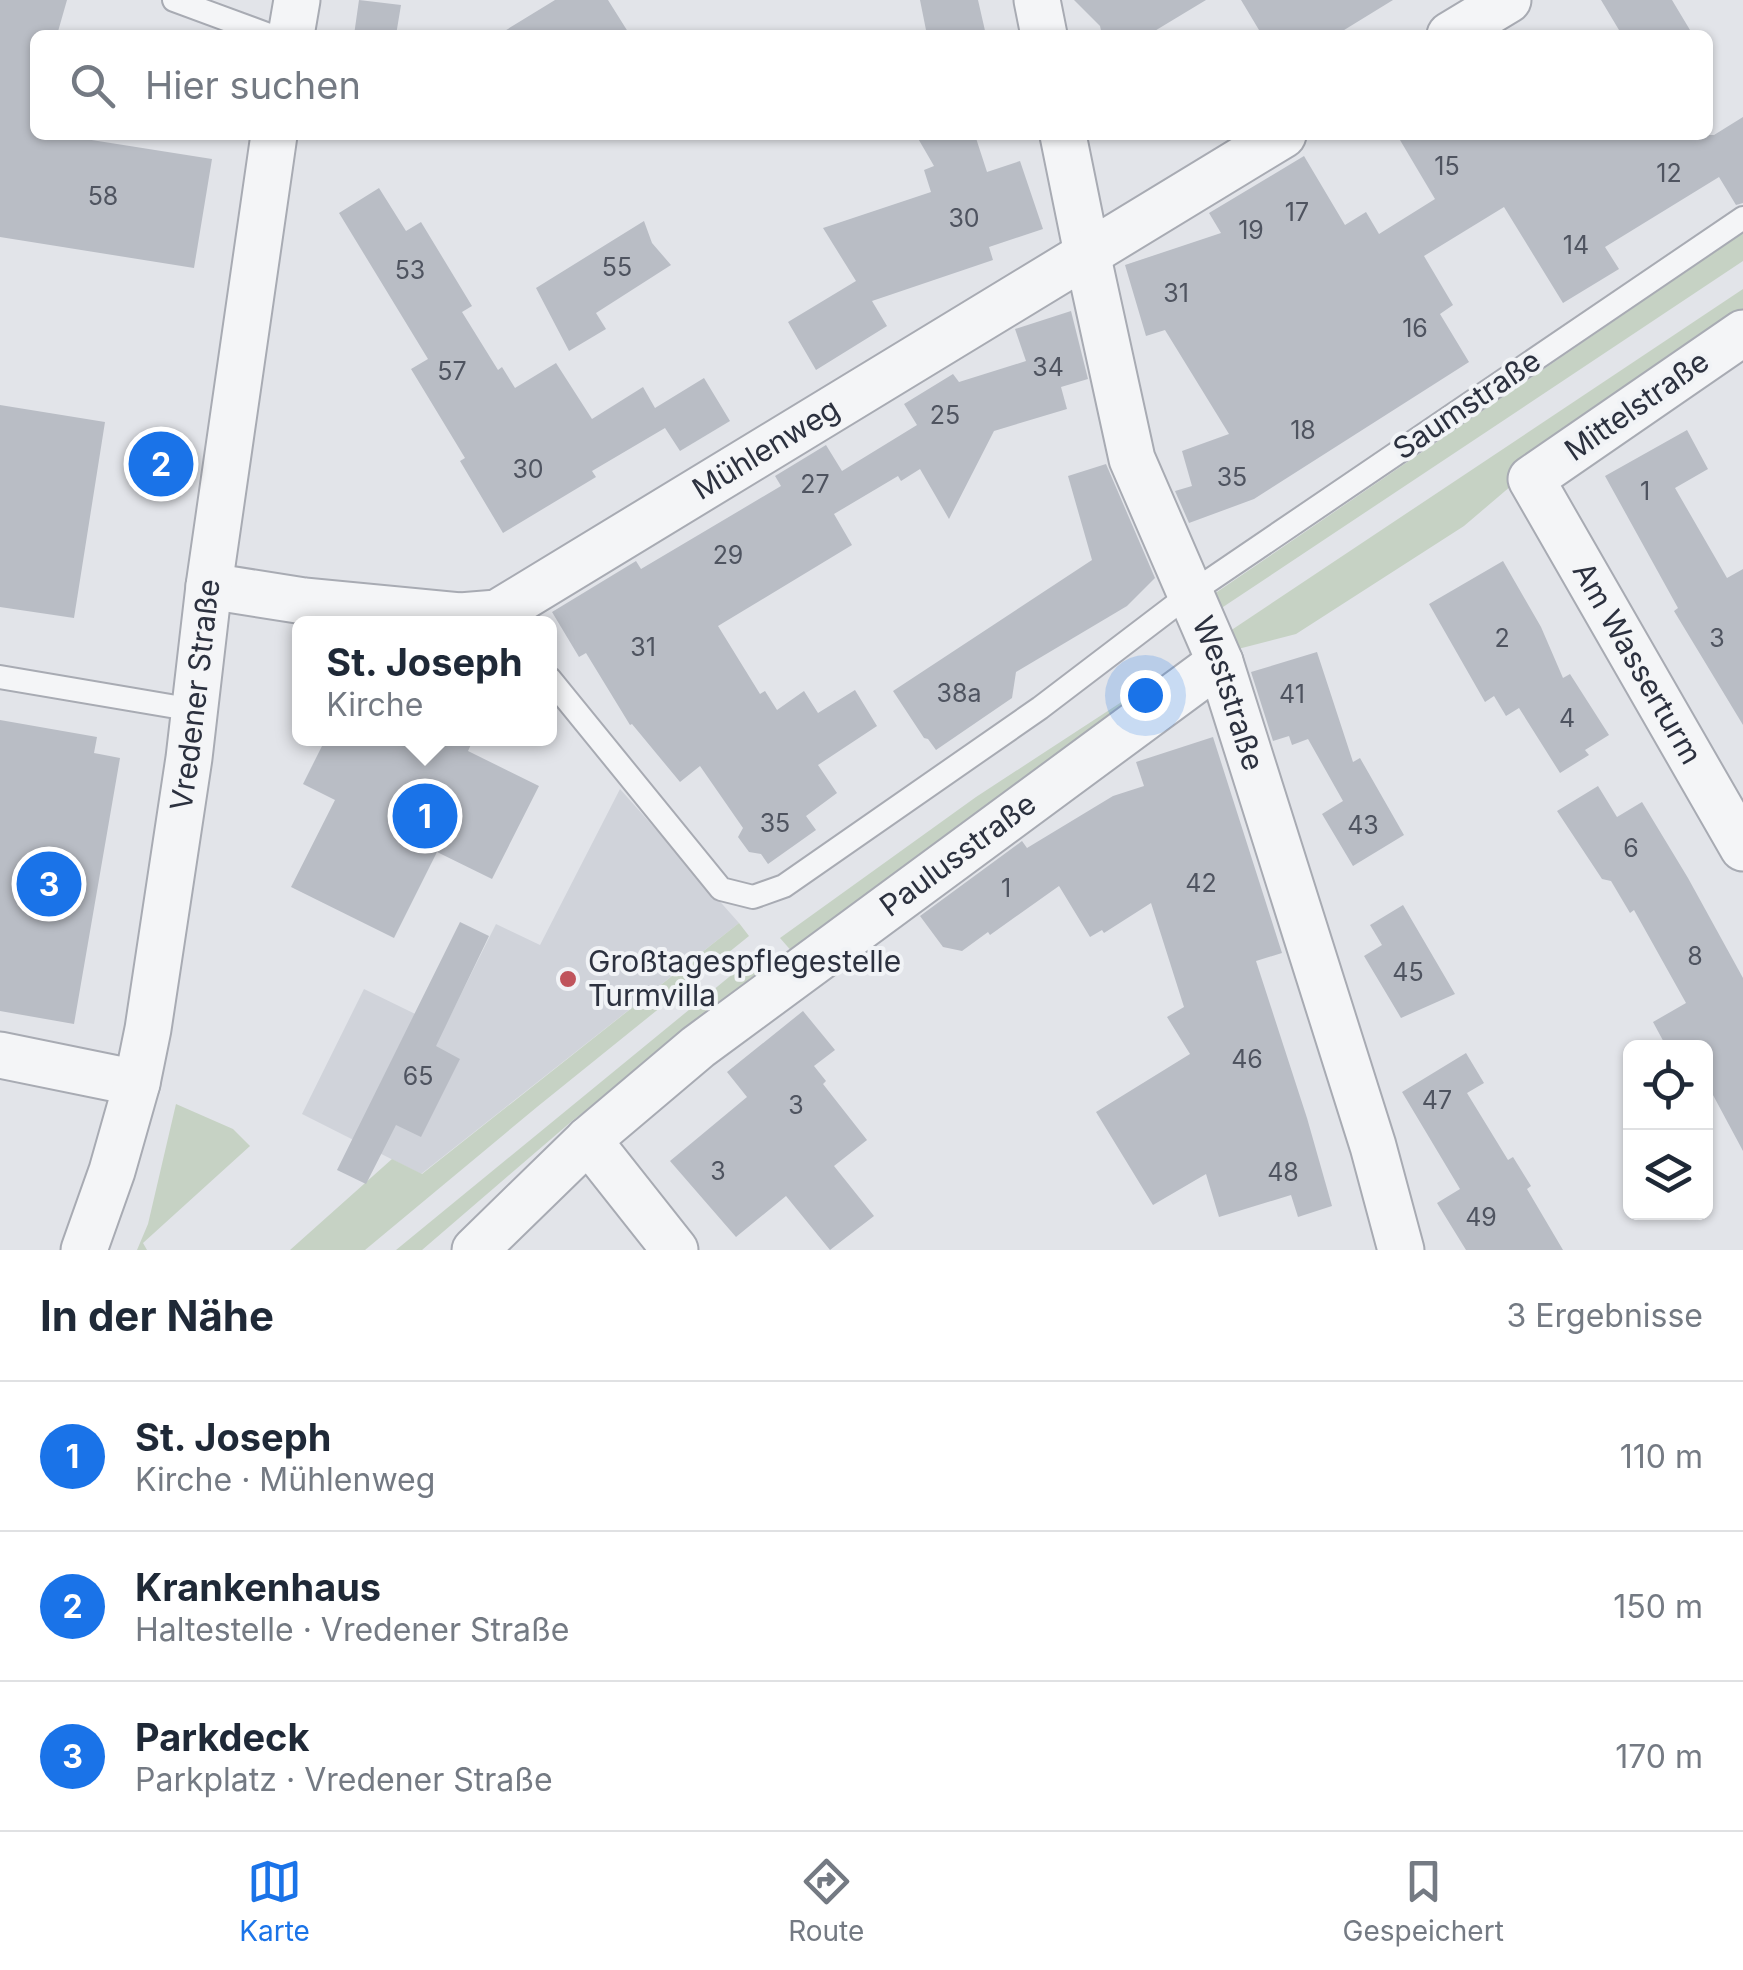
<!DOCTYPE html>
<html lang="de">
<head>
<meta charset="utf-8">
<style>
	:root { --surface:#fff; --page:#f2f2f3; --text:#1f2937; --muted:#747a83; --line:#e0e1e3; --accent:#1a73e8 }
	body { margin:0; font-family:Inter,sans-serif; background:var(--page); color:var(--text) }
	.controls { position:absolute; right:30px; bottom:30px; display:grid; overflow:hidden; border-radius:15px; box-shadow:0 2px 8px #0004 }
	.controls button { width:90px; height:90px; display:grid; place-items:center; padding:0; border:0; border-bottom:2px solid var(--line); background:var(--surface); color:var(--text); font:50px sans-serif }
	.you { position:absolute; left:1145px; top:695px; width:35px; height:35px; margin:-25px; border:8px solid #fff; border-radius:50%; background:#1a73e8; box-shadow:0 0 0 15px #1a73e833 }
	.badge { display:grid; place-items:center; width:65px; height:65px; border-radius:50%; background:var(--accent); color:#fff; font-size:32px; font-weight:700 }
	.pin { position:absolute; translate:-50% -50%; border:5px solid #fff; box-shadow:0 2px 10px #0006 }
	.popup { position:absolute; left:292px; top:616px; width:265px; height:130px; box-sizing:border-box; display:grid; place-content:center; border-radius:15px; background:var(--surface); filter:drop-shadow(0 2px 8px #0005); font-size:32px; white-space:nowrap; color:var(--muted) }
	.popup b { font-size:38px; color:var(--text) }
	.popup::after { content:''; position:absolute; left:50%; top:100%; margin-left:-20px; border:20px solid transparent; border-top-color:var(--surface) }
	.list { margin:0; padding:0; list-style:none }
	h2 { display:flex; justify-content:space-between; align-items:center; height:130px; margin:0; padding:0 40px; font-size:42px }
	h2 small { font-size:32px; font-weight:400; color:var(--muted) }
	.list li { display:grid; grid-template-columns:65px 1fr auto; gap:30px; align-items:center; box-sizing:border-box; height:150px; padding:0 40px; border-top:2px solid var(--line) }
	.list b { display:block; font-size:38px; white-space:nowrap }
	.list p { margin:0; font-size:32px; white-space:nowrap; color:var(--muted) }
	.list em { font-size:32px; font-style:normal; color:var(--muted) }
	.icon { flex:none; width:55px; height:55px; fill:none; stroke:currentColor; stroke-width:2; stroke-linecap:round; stroke-linejoin:round }
	.map { position:relative; flex:none; width:1743px; height:1250px; overflow:hidden }
	.search { position:absolute; background:var(--surface); box-shadow:0 2px 8px #0004; left:30px; right:30px; top:30px; height:110px; display:flex; align-items:center; gap:25px; box-sizing:border-box; padding:0 35px; border-radius:15px; color:var(--muted); font-size:38px }
	.sheet { height:580px; background:var(--surface) }
	nav { display:flex; justify-content:space-around; align-items:center; box-sizing:border-box; height:140px; border-top:2px solid var(--line); background:var(--surface); font-size:28px; color:var(--muted) }
	nav a { display:grid; justify-items:center; gap:5px }
	nav .on { color:var(--accent) }
	.map>svg:first-child { display:block }
	.built { fill:#d0d3da }
	.green { fill:#c6d2c4 }
	.building { fill:#b9bdc5 }
	.lines { fill:none; stroke-linecap:round; stroke-linejoin:round }
	.lane-casing { stroke:#a8abb3; stroke-width:26 }
	.street-casing { stroke:#a8abb3; stroke-width:49 }
	.lane { stroke:#f4f5f7; stroke-width:22 }
	.street { stroke:#f4f5f7; stroke-width:45 }
	.poi-dot { fill:#c0545c; stroke:#f1f3f6; stroke-width:4 }
	.labels { text-anchor:middle; stroke-width:8; stroke-linejoin:round; paint-order:stroke }
	.number-label { font-size:25px; fill:#4f5460 }
	.street-label { font-size:30px; fill:#2c313f; stroke:#f1f3f6 }
	.poi-label { font-size:30px; fill:#2c313f; stroke:#f1f3f6; text-anchor:start }
</style>
</head>
<body>
<div class="map">
<svg width="1743" height="1250" viewBox="0 0 1743 1250">
	<rect width="100%" height="100%" fill="#e2e4e9"/>
	<!-- built -->
	<path class="built" d="M 620,789 L 739,923 L 421,1174 L 302,1114 L 364,989 L 444,1028 L 496,924 L 540,945 Z"/>
	<!-- green -->
	<path class="green" d="M 1743,233 L 1743,261 L 1220,609 L 1214,594 Z
		M 1743,289 L 1743,314 L 1518,480 L 1464,526 L 1296,634 L 1238,649 L 1230,631 Z
		M 1192,656 L 794,954 L 780,938 L 976,797 Z
		M 739,923 L 749,936 L 537,1107 L 365,1250 L 290,1250 L 392,1159 L 422,1174 Z
		M 762,950 L 775,966 L 572,1121 L 422,1250 L 396,1250 Z
		M 176,1104 L 233,1129 L 250,1146 L 143,1243 L 147,1250 L 137,1250 L 148,1224 Z"/>
	<!-- building -->
	<path class="building" d="M 0,0 L 67,0 L 57,35 L 35,35 L 35,135 L 60,135 L 212,159 L 194,268 L 0,237 Z
		M 359,0 L 401,5 L 396,35 L 354,35 Z
		M 555,0 L 608,0 L 630,35 L 498,35 Z
		M 920,0 L 978,0 L 986,35 L 927,35 Z
		M 1074,0 L 1206,0 L 1148,35 L 1102,35 L 1100,26 Z
		M 1241,0 L 1393,0 L 1336,35 L 1262,35 Z
		M 1601,0 L 1672,0 L 1693,35 L 1622,35 Z
		M 1743,117 L 1743,203 L 1736,205 L 1719,177 L 1605,247 L 1619,269 L 1563,303 L 1504,207 L 1424,256 L 1453,305 L 1440,314 L 1469,362 L 1254,499 L 1189,523 L 1175,491 L 1192,486 L 1182,451 L 1229,434 L 1165,330 L 1146,336 L 1125,265 L 1221,233 L 1209,213 L 1304,156 L 1345,225 L 1366,212 L 1379,234 L 1435,199 L 1397,135 L 1714,135 Z
		M 916,135 L 975,135 L 987,172 L 1020,161 L 1043,229 L 989,247 L 993,260 L 872,301 L 887,326 L 816,370 L 788,322 L 856,281 L 823,228 L 931,192 L 924,170 L 934,166 Z
		M 379,188 L 406,231 L 421,222 L 472,306 L 462,312 L 498,370 L 502,367 L 515,388 L 556,363 L 592,419 L 643,387 L 655,408 L 704,378 L 730,421 L 680,451 L 665,428 L 592,471 L 596,477 L 503,533 L 460,461 L 465,458 L 411,369 L 428,359 L 339,213 Z
		M 644,221 L 652,243 L 671,265 L 596,313 L 606,329 L 569,351 L 536,288 Z
		M 1071,311 L 1088,379 L 1061,387 L 1067,409 L 994,431 L 949,519 L 920,469 L 901,481 L 898,476 L 834,514 L 852,545 L 718,626 L 760,694 L 765,691 L 777,710 L 804,691 L 818,713 L 855,690 L 877,726 L 818,765 L 837,793 L 806,816 L 816,830 L 768,864 L 761,854 L 749,852 L 738,837 L 743,828 L 700,766 L 680,782 L 632,724 L 630,725 L 586,653 L 579,657 L 552,612 L 636,561 L 641,569 L 781,486 L 775,476 L 826,445 L 842,471 L 917,425 L 904,404 L 953,374 L 959,382 L 1026,361 L 1015,329 Z
		M 0,405 L 105,422 L 74,618 L 0,607 Z
		M 1687,430 L 1708,469 L 1675,488 L 1727,578 L 1743,569 L 1743,725 L 1674,611 L 1678,608 L 1605,476 Z
		M 1106,464 L 1155,578 L 1127,606 L 1016,672 L 1012,698 L 936,750 L 928,739 L 924,738 L 893,691 L 1092,560 L 1068,476 Z
		M 1503,561 L 1541,627 L 1563,678 L 1570,674 L 1609,735 L 1585,750 L 1589,755 L 1560,773 L 1519,708 L 1506,716 L 1494,696 L 1485,702 L 1429,604 Z
		M 1317,652 L 1353,762 L 1360,758 L 1404,835 L 1353,866 L 1322,814 L 1343,801 L 1308,739 L 1292,745 L 1289,736 L 1273,741 L 1251,672 Z
		M 0,720 L 97,737 L 94,753 L 120,758 L 74,1024 L 0,1011 Z
		M 1213,737 L 1282,953 L 1256,961 L 1307,1118 L 1332,1206 L 1298,1217 L 1291,1195 L 1219,1217 L 1206,1174 L 1153,1205 L 1096,1112 L 1190,1054 L 1167,1017 L 1184,1007 L 1151,903 L 1104,933 L 1102,930 L 1090,937 L 1059,886 L 990,935 L 988,932 L 962,951 L 943,947 L 920,916 L 1022,841 L 1027,848 L 1113,796 L 1144,786 L 1136,762 Z
		M 326,738 L 474,738 L 468,751 L 539,786 L 492,879 L 437,852 L 394,938 L 291,887 L 335,800 L 303,784 Z
		M 1598,786 L 1617,817 L 1642,802 L 1688,878 L 1743,978 L 1743,1151 L 1706,1082 L 1706,1048 L 1667,1048 L 1653,1022 L 1686,1003 L 1634,910 L 1630,913 L 1611,881 L 1602,879 L 1557,811 Z
		M 1403,905 L 1455,994 L 1401,1018 L 1364,956 L 1382,945 L 1370,925 Z
		M 460,922 L 489,936 L 436,1046 L 460,1059 L 421,1137 L 396,1125 L 366,1184 L 337,1170 Z
		M 803,1011 L 835,1050 L 814,1066 L 826,1081 L 823,1084 L 867,1140 L 834,1166 L 874,1216 L 830,1250 L 786,1196 L 736,1237 L 670,1161 L 747,1097 L 727,1072 Z
		M 1466,1053 L 1484,1083 L 1467,1093 L 1508,1160 L 1513,1157 L 1531,1186 L 1527,1189 L 1563,1250 L 1466,1250 L 1437,1203 L 1460,1189 L 1402,1092 Z"/>
	<g class="lines">
		<!-- lane casing -->
		<g class="lane-casing">
			<path id="lane" d="M 174,0 L 269,35
				M 0,677 L 194,710
				M 550,679 L 721,889 L 753,897 L 784,886 L 1040,708 L 1191,593 L 1743,218"/>
		</g>
		<!-- street casing -->
		<g class="street-casing">
			<g id="street">
				<path d="M 1037,0 L 1044,35"/>
				<path d="M 291,35 L 297,0"/>
				<path d="M 1450,35 L 1508,0"/>
				<path id="s1" d="M 1063,135 L 1087,253 L 1132,459 L 1220,662 L 1373,1146 L 1401,1250"/>
				<path id="s2" d="M 1743,333 L 1531,479 L 1743,848"/>
				<path id="s3" d="M 209,586 L 304,601 L 460,616 L 497,613 L 1283,135"/>
				<path d="M 0,1055 L 137,1083"/>
				<path d="M 588,1140 L 675,1250"/>
				<path id="s4" d="M 84,1250 L 112,1171 L 137,1083 L 148,1029 L 189,758 L 209,586 L 274,135"/>
				<path id="s5" d="M 475,1250 L 588,1140 L 698,1047 L 1220,662"/>
			</g>
		</g>
		<!-- lane -->
		<use href="#lane" class="lane"/>
		<!-- street -->
		<use href="#street" class="street"/>
	</g>
	<!-- markers -->
	<circle class="poi-dot" cx="568" cy="979" r="10"/>
	<g class="labels">
		<!-- number labels -->
		<g class="number-label">
			<text x="1447" y="175">15</text>
			<text x="1669" y="182">12</text>
			<text x="103" y="205">58</text>
			<text x="1297" y="221">17</text>
			<text x="964" y="227">30</text>
			<text x="1251" y="239">19</text>
			<text x="1576" y="254">14</text>
			<text x="617" y="276">55</text>
			<text x="410" y="279">53</text>
			<text x="1176" y="302">31</text>
			<text x="1415" y="337">16</text>
			<text x="1048" y="376">34</text>
			<text x="452" y="380">57</text>
			<text x="945" y="424">25</text>
			<text x="1303" y="439">18</text>
			<text x="528" y="478">30</text>
			<text x="1232" y="486">35</text>
			<text x="815" y="493">27</text>
			<text x="1645" y="500">1</text>
			<text x="728" y="564">29</text>
			<text x="1502" y="647">2</text>
			<text x="1717" y="647">3</text>
			<text x="643" y="656">31</text>
			<text x="959" y="702">38a</text>
			<text x="1292" y="703">41</text>
			<text x="1567" y="727">4</text>
			<text x="775" y="832">35</text>
			<text x="1363" y="834">43</text>
			<text x="1631" y="857">6</text>
			<text x="1201" y="892">42</text>
			<text x="1006" y="897">1</text>
			<text x="1695" y="965">8</text>
			<text x="1408" y="981">45</text>
			<text x="1247" y="1068">46</text>
			<text x="418" y="1085">65</text>
			<text x="1437" y="1109">47</text>
			<text x="796" y="1114">3</text>
			<text x="718" y="1180">3</text>
			<text x="1283" y="1181">48</text>
			<text x="1481" y="1226">49</text>
		</g>
		<!-- street labels -->
		<g class="street-label">
			<text transform="translate(1467 405) rotate(-34)" y="10">Saumstraße</text>
			<text transform="translate(1637 406) rotate(-35)" y="10">Mittelstraße</text>
			<text dy="10" stroke="none"><textPath href="#s3" startOffset="605">Mühlenweg</textPath></text>
			<text dy="10" stroke="none"><textPath href="#s2" startOffset="470">Am Wasserturm</textPath></text>
			<text dy="10" stroke="none"><textPath href="#s1" startOffset="585">Weststraße</textPath></text>
			<text dy="10" stroke="none"><textPath href="#s4" startOffset="568">Vredener Straße</textPath></text>
			<text dy="10" stroke="none"><textPath href="#s5" startOffset="625">Paulusstraße</textPath></text>
		</g>
		<!-- poi labels -->
		<g class="poi-label">
			<text x="588" y="972">Großtagespflegestelle<tspan x="588" dy="34">Turmvilla</tspan></text>
		</g>
	</g>
</svg>
<div class="controls">
<button><svg class="icon" aria-label="locate" viewBox="0 0 24 24"><circle cx="12" cy="12" r="6"/><path d="M12 2v4M12 18v4M2 12h4M18 12h4"/></svg></button>
<button><svg class="icon" aria-label="layers" viewBox="0 0 24 24"><path d="M12 4l9 5-9 5-9-5zM3 14l9 5 9-5"/></svg></button>
</div>
<div class="you"></div>
<div class="pin badge" style="left:425px;top:816px">1</div>
<div class="popup"><b>St. Joseph</b>Kirche</div>
<div class="pin badge" style="left:161px;top:464px">2</div>
<div class="pin badge" style="left:49px;top:884px">3</div>
<div class="search"><svg class="icon" aria-label="search" viewBox="0 0 24 24"><circle cx="10" cy="10" r="6"/><path d="M15 15l6 6"/></svg>Hier suchen</div>
</div>
<section class="sheet">
<h2>In der Nähe<small>3 Ergebnisse</small></h2>
<ul class="list">
<li><span class="badge">1</span><div><b>St. Joseph</b><p>Kirche · Mühlenweg</p></div><em>110 m</em></li>
<li><span class="badge">2</span><div><b>Krankenhaus</b><p>Haltestelle · Vredener Straße</p></div><em>150 m</em></li>
<li><span class="badge">3</span><div><b>Parkdeck</b><p>Parkplatz · Vredener Straße</p></div><em>170 m</em></li>
</ul>
</section>
<nav>
<a class="on"><svg class="icon" aria-label="map" viewBox="0 0 24 24"><path d="M3 6l6-2 6 2 6-2v14l-6 2-6-2-6 2zM9 4v14M15 6v14"/></svg>Karte</a>
<a><svg class="icon" aria-label="directions" viewBox="0 0 24 24"><path d="M12 3l9 9-9 9-9-9zM9 14v-3h6M13 9l2 2-2 2"/></svg>Route</a>
<a><svg class="icon" aria-label="saved" viewBox="0 0 24 24"><path d="M7 4h10v16l-5-4-5 4z"/></svg>Gespeichert</a>
</nav>
</body>
</html>
